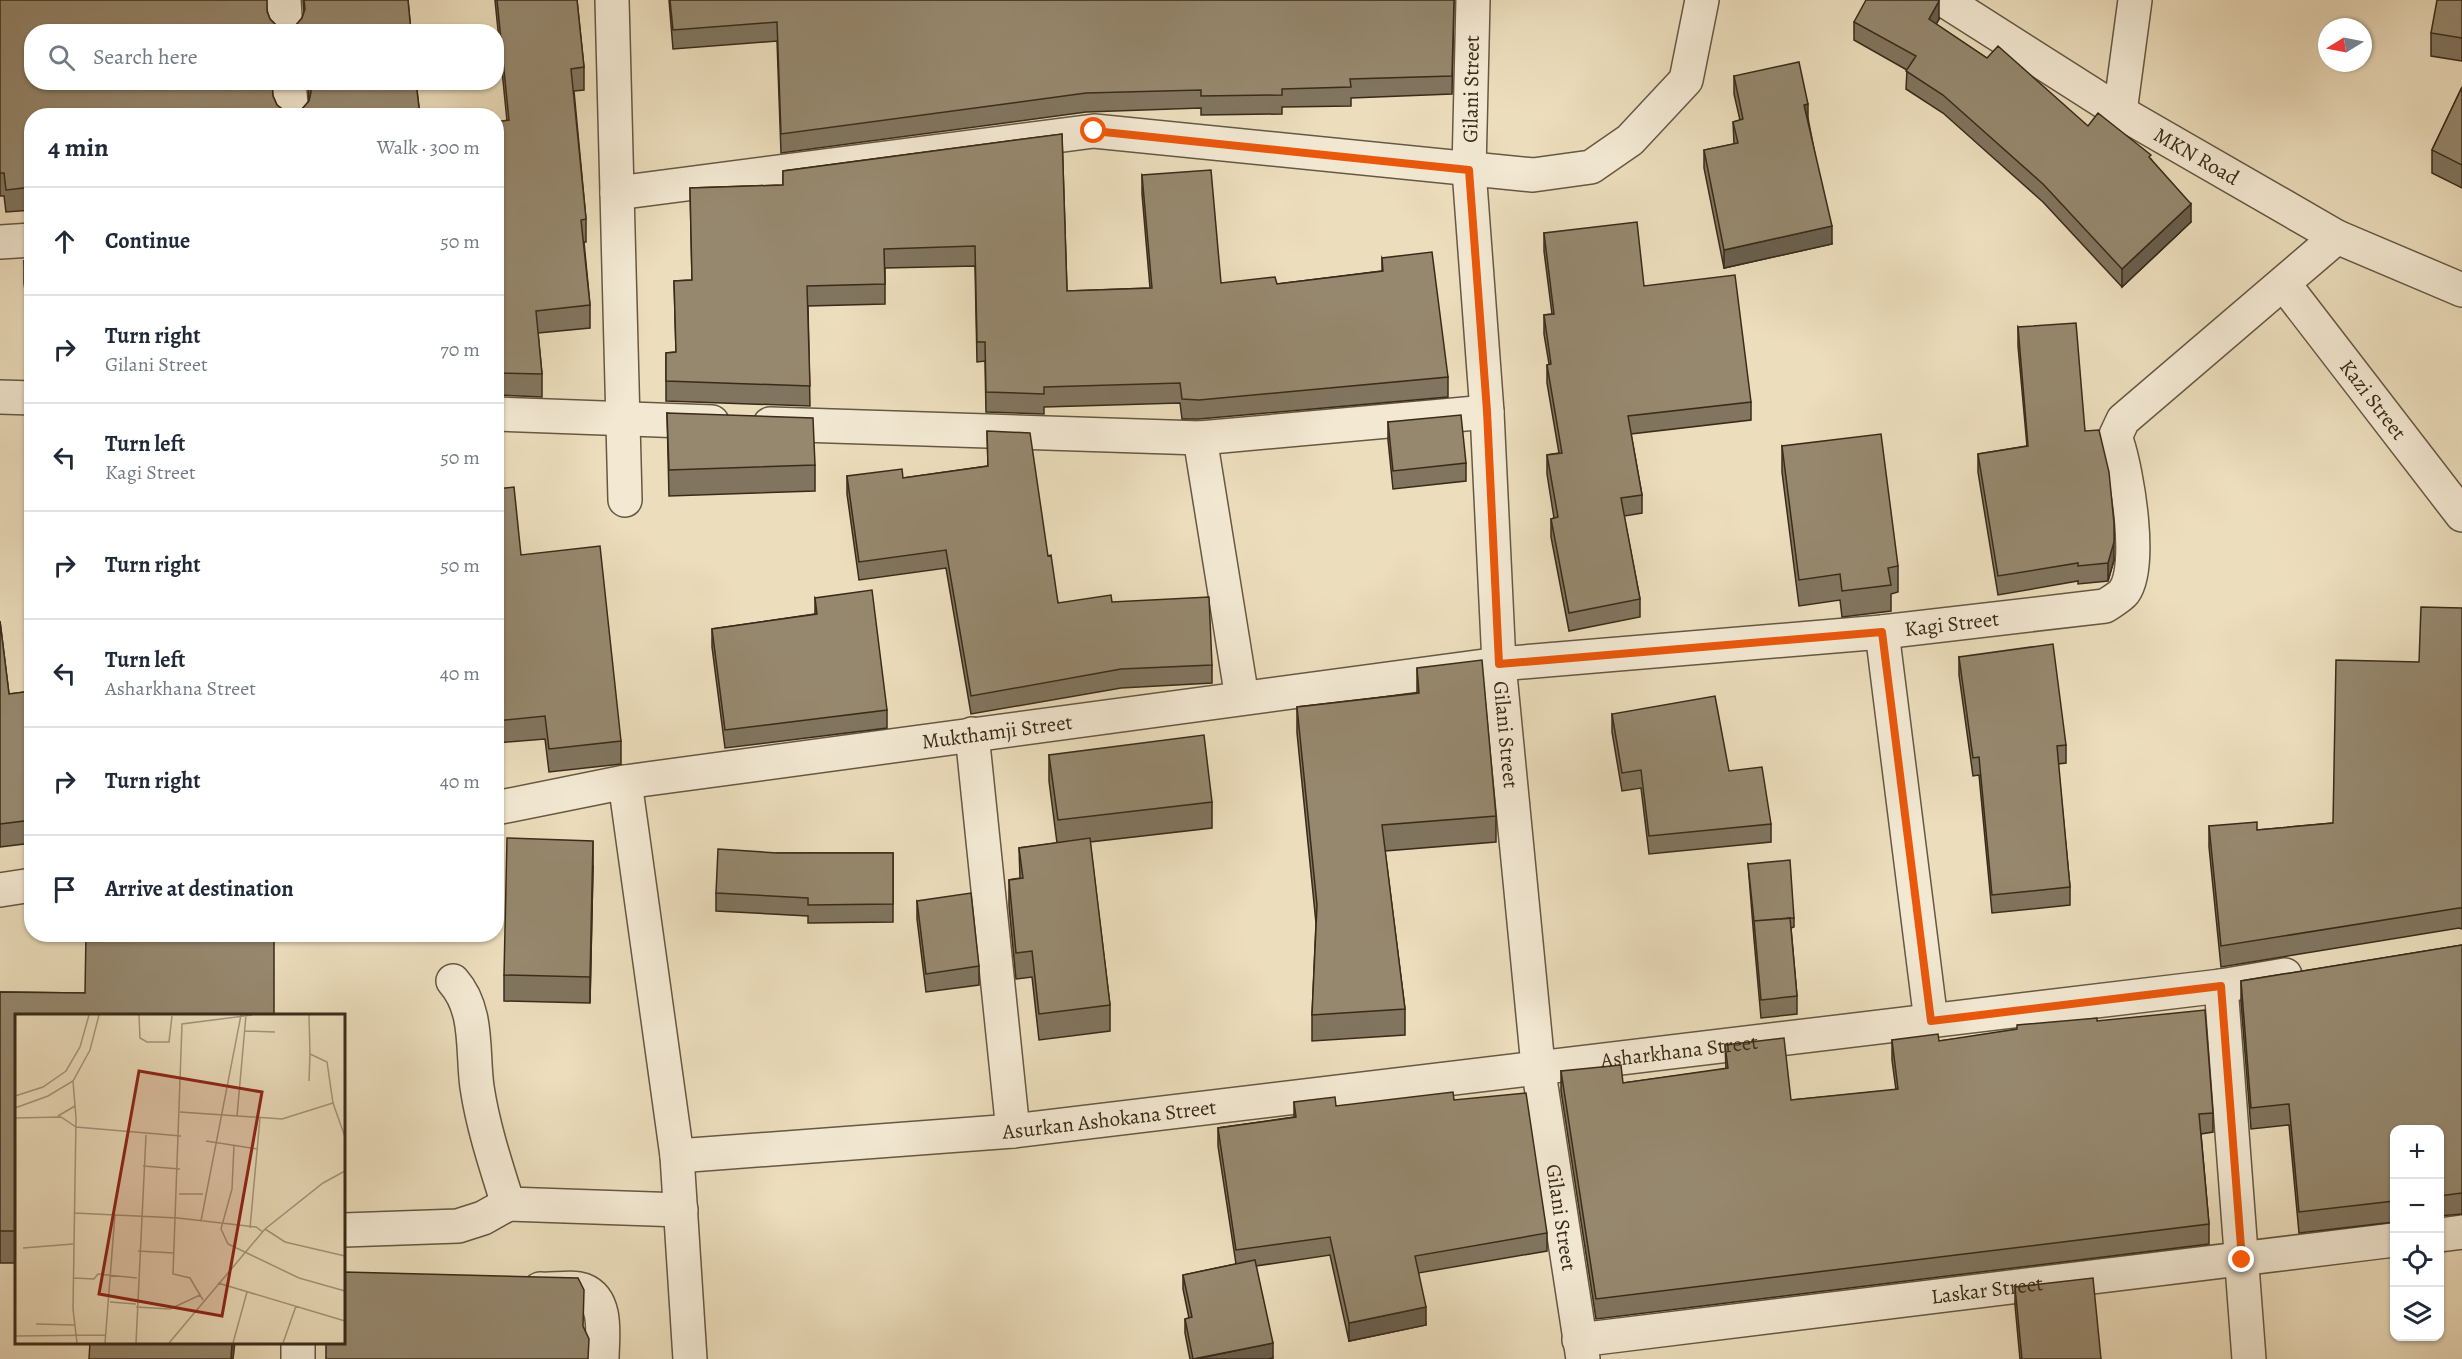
<!DOCTYPE html>
<html lang="en">
<head>
<meta charset="utf-8">
<style>
	:root { --surface:#fff; --page:#f2f2f3; --text:#1f2937; --muted:#747a83; --line:#e0e1e3 }
	body { margin:0; font-family:Alegreya,serif; background:var(--page); color:var(--text) }
	.controls { position:absolute; right:18px; bottom:18px; display:grid; overflow:hidden; border-radius:12px; box-shadow:0 2px 4px #0004 }
	.controls button { width:54px; height:54px; display:grid; place-items:center; padding:0; border:0; border-bottom:2px solid var(--line); background:var(--surface); color:var(--text); font:30px sans-serif }
	.compass { position:absolute; left:2318px; top:18px; width:54px; height:54px; border-radius:50%; background:var(--surface); box-shadow:0 2px 4px #0004; rotate:260deg }
	.stop { position:absolute; width:18px; height:18px; margin:-14px; border:4px solid #ea580c; border-radius:50%; background:#fff }
	.stop.end { background:#ea580c; border-color:#fff; box-shadow:0 2px 6px #0008 }
	.list { margin:0; padding:0; list-style:none }
	h2 { display:flex; justify-content:space-between; align-items:center; height:78px; margin:0; padding:0 24px; font-size:26px }
	h2 small { font-size:20px; font-weight:400; color:var(--muted) }
	.list li { display:grid; grid-template-columns:39px 1fr auto; gap:18px; align-items:center; box-sizing:border-box; height:108px; padding:0 24px; border-top:2px solid var(--line) }
	.list b { display:block; font-size:22px; white-space:nowrap }
	.list p { margin:0; font-size:20px; white-space:nowrap; color:var(--muted) }
	.list em { font-size:20px; font-style:normal; color:var(--muted) }
	.icon { flex:none; width:33px; height:33px; fill:none; stroke:currentColor; stroke-width:2; stroke-linecap:round; stroke-linejoin:round }
	.map { position:relative; flex:none; width:2462px; height:1359px; overflow:hidden }
	.search { position:absolute; background:var(--surface); box-shadow:0 2px 4px #0004; left:24px; top:24px; width:480px; height:66px; display:flex; align-items:center; gap:15px; box-sizing:border-box; padding:0 21px; border-radius:24px; color:var(--muted); font-size:22px }
	.panel { position:absolute; background:var(--surface); box-shadow:0 2px 4px #0004; left:24px; top:108px; width:480px; height:834px; border-radius:24px }
	.map>svg:first-child { display:block }
	.lines { fill:none; stroke-linecap:round; stroke-linejoin:round }
	.minor-casing { stroke:#665842; stroke-width:36 }
	.minor { stroke:#f3e9d3; stroke-width:33 }
	.wall { fill:#81755f; stroke:#392b1a; stroke-width:1.5 }
	.shaded-wall { fill:#695f4d; stroke:#392b1a; stroke-width:1.5 }
	.building { fill:#96886e; stroke:#392b1a; stroke-width:1.5 }
	.route { stroke:#ea580c; stroke-width:8 }
	.labels { text-anchor:middle; stroke-width:6; stroke-linejoin:round; paint-order:stroke }
	.street-label { font-size:21px; fill:#392b1a; stroke:#f3e9d3 }
	.inset-road { fill:none; stroke:#a4967b; stroke-width:1.5 }
	.view { fill:#8f2418; fill-opacity:0.15; stroke:#8f2418; stroke-width:3 }
	.inset-edge { fill:none; stroke:#392b1a; stroke-width:3 }
</style>
</head>
<body>
<div class="map">
<svg width="2462" height="1359" viewBox="0 0 2462 1359">
	<rect width="100%" height="100%" fill="#ecddbc"/>
	<filter id="stains"><feTurbulence type="fractalNoise" baseFrequency=".00333" numOctaves="4"/><feColorMatrix values="0 0 0 0 .2 0 0 0 0 .09 0 0 0 0 .02 0 0 0 .5 -.17"/></filter>
	<radialGradient id="worn" r=".72"><stop offset=".6" stop-color="#630" stop-opacity="0"/><stop offset="1" stop-color="#630" stop-opacity=".3"/></radialGradient>
	<g class="lines">
		<!-- minor casing -->
		<g class="minor-casing">
			<g id="minor">
				<path d="M 284,0 L 286,32"/>
				<path d="M 612,0 L 625,500"/>
				<path id="s1" d="M 1473,0 L 1469,170 L 1487,412 L 1499,664 L 1538,1066 L 1583,1359"/>
				<path id="s2" d="M 1944,0 L 2120,112 L 2337,237 L 2462,290"/>
				<path d="M 289,82 L 292,116"/>
				<path d="M 2120,112 L 2135,0"/>
				<path d="M 617,193 L 1094,131 L 1533,175 L 1591,167 L 1630,140 L 1686,80 L 1702,0"/>
				<path d="M 0,242 L 32,240"/>
				<path id="s3" d="M 2284,284 L 2462,515"/>
				<path d="M 0,397 L 32,398"/>
				<path d="M 496,414 L 712,422"/>
				<path d="M 770,424 L 1200,438 L 1487,412"/>
				<path d="M 1200,438 L 1242,698"/>
				<path d="M 1882,632 L 1931,1021"/>
				<path d="M 972,734 L 1013,1131"/>
				<path d="M 625,782 L 677,1156 L 690,1359"/>
				<path id="s4" d="M 496,808 L 625,782 L 1499,664 L 1882,632 L 2105,606 C 2111,602 2120,597 2124,592 C 2143,566 2127,472 2117,442 L 2116,435 L 2123,420 L 2337,237"/>
				<path d="M 0,890 L 32,885"/>
				<path d="M 453,981 C 479,1010 472,1052 477,1087 C 483,1127 496,1166 508,1204 L 681,1210"/>
				<path d="M 2221,986 L 2249,1359"/>
				<path id="s5" d="M 677,1156 L 1013,1131 L 2221,986 L 2285,975"/>
				<path d="M 344,1230 L 458,1226 L 483,1218 L 508,1204"/>
				<path d="M 2440,1235 L 2462,1232"/>
				<path d="M 540,1289 C 553,1290 572,1286 583,1290 C 609,1300 602,1338 602,1359"/>
				<path id="s6" d="M 1579,1340 L 2394,1240"/>
				<path d="M 298,1359 L 298,1342"/>
			</g>
		</g>
		<!-- minor -->
		<use href="#minor" class="minor"/>
	</g>
	<!-- wall -->
	<path class="wall" d="M 0,0 L 267,11 L 270,19 L 277,26 L 288,28 L 296,25 L 302,18 L 304,13 L 303,0 L 408,0 L 411,32 L 32,32 L 273,96 L 277,105 L 285,111 L 293,112 L 302,109 L 309,101 L 308,82 L 416,82 L 420,116 L 32,116 L 32,210 L 6,212 L 4,196 L 0,196 Z
		M 495,0 L 577,0 L 584,67 L 584,90 L 574,91 L 586,219 L 586,242 L 584,242 L 590,305 L 590,328 L 538,333 L 542,374 L 542,397 L 496,395 L 496,122 L 507,121 Z
		M 669,0 L 1454,0 L 1452,94 L 1351,98 L 1351,106 L 1282,107 L 1282,114 L 1201,115 L 1201,108 L 1086,112 L 781,153 L 777,41 L 673,49 Z
		M 2462,0 L 2462,61 L 2431,56 L 2431,33 Z
		M 1939,19 L 1936,24 L 2088,126 L 2151,159 L 2191,222 L 2122,287 L 2043,202 L 1943,113 L 1906,89 L 1907,70 L 1854,40 L 1854,22 Z
		M 1734,76 L 1808,118 L 1832,244 L 1724,268 L 1704,168 L 1704,150 L 1734,144 L 1733,122 L 1740,120 L 1734,94 Z
		M 2462,87 L 2462,188 L 2432,173 L 2432,150 Z
		M 1062,134 L 1067,291 L 1150,288 L 1142,194 L 1142,175 L 1221,283 L 1277,284 L 1382,271 L 1382,258 L 1448,377 L 1448,397 L 1199,419 L 1182,419 L 1180,403 L 1044,407 L 1044,414 L 986,412 L 985,361 L 977,362 L 975,266 L 885,268 L 885,304 L 808,306 L 810,406 L 666,401 L 666,353 L 676,352 L 674,281 L 692,280 L 690,188 L 783,185 L 783,171 Z
		M 1544,233 L 1644,286 L 1751,402 L 1751,420 L 1631,434 L 1642,495 L 1642,513 L 1624,516 L 1640,599 L 1640,617 L 1569,631 L 1551,537 L 1551,519 L 1554,518 L 1547,474 L 1547,455 L 1559,453 L 1547,383 L 1547,365 L 1549,364 L 1544,334 L 1544,315 L 1552,314 L 1544,251 Z
		M 32,260 L 32,347 L 24,283 L 24,261 Z
		M 2018,327 L 2085,431 L 2114,560 L 2108,581 L 2078,584 L 2078,581 L 1998,595 L 1978,472 L 1978,454 L 2027,446 L 2018,346 Z
		M 667,413 L 815,465 L 815,491 L 669,496 Z
		M 1388,422 L 1466,463 L 1466,481 L 1393,489 L 1388,440 Z
		M 987,431 L 1048,556 L 1058,603 L 1112,602 L 1212,665 L 1212,683 L 1121,688 L 971,714 L 946,568 L 859,580 L 847,494 L 847,476 L 903,478 L 988,466 Z
		M 1782,446 L 1898,566 L 1898,592 L 1891,594 L 1891,611 L 1842,617 L 1840,600 L 1799,606 L 1782,472 Z
		M 496,489 L 521,555 L 621,741 L 621,764 L 549,772 L 545,739 L 496,743 Z
		M 815,598 L 887,710 L 887,728 L 725,748 L 712,647 L 712,629 L 815,614 Z
		M 2462,608 L 2462,929 L 2459,928 L 2221,967 L 2209,847 L 2209,826 L 2257,830 L 2333,823 L 2419,662 Z
		M 0,621 L 9,694 L 32,691 L 32,843 L 0,847 Z
		M 1959,657 L 2066,745 L 2066,763 L 2058,764 L 2070,887 L 2070,905 L 1992,913 L 1979,775 L 1973,776 L 1959,675 Z
		M 1417,668 L 1496,816 L 1496,842 L 1385,851 L 1405,1009 L 1405,1035 L 1312,1041 L 1312,1015 L 1316,923 L 1297,733 L 1297,707 L 1417,693 Z
		M 1612,714 L 1729,771 L 1771,824 L 1771,842 L 1649,854 L 1641,788 L 1622,791 L 1612,732 Z
		M 1049,755 L 1212,802 L 1212,828 L 1090,842 L 1110,1005 L 1110,1031 L 1039,1040 L 1032,977 L 1016,979 L 1009,906 L 1009,880 L 1020,878 L 1019,848 L 1057,843 L 1049,781 Z
		M 777,853 L 893,853 L 893,922 L 808,923 L 808,916 L 716,911 L 716,893 Z
		M 1748,864 L 1794,918 L 1794,927 L 1791,928 L 1797,996 L 1797,1014 L 1761,1018 L 1754,939 Z
		M 593,867 L 590,1003 L 504,1001 L 504,975 Z
		M 917,901 L 979,966 L 979,985 L 926,992 L 917,919 Z
		M 274,934 L 16,1016 L 16,1263 L 0,1263 L 0,992 L 85,993 Z
		M 2462,945 L 2462,1214 L 2439,1216 L 2439,1130 L 2394,1130 L 2394,1222 L 2299,1233 L 2289,1125 L 2251,1129 L 2241,1002 L 2241,981 Z
		M 2097,1021 L 2213,1113 L 2213,1132 L 2201,1134 L 2209,1224 L 2209,1244 L 1596,1319 L 1561,1091 L 1561,1071 L 1623,1083 L 1726,1069 L 1725,1045 L 1791,1100 L 1896,1090 L 1892,1060 L 1892,1040 L 1939,1041 Z
		M 1454,1100 L 1547,1233 L 1547,1251 L 1418,1273 L 1426,1325 L 1349,1341 L 1330,1255 L 1256,1266 L 1273,1358 L 1267,1359 L 1190,1359 L 1185,1333 L 1185,1319 L 1189,1318 L 1183,1289 L 1183,1275 L 1236,1264 L 1218,1146 L 1218,1128 L 1294,1117 L 1294,1102 L 1336,1106 Z
		M 2015,1287 L 2101,1359 L 2020,1359 L 2015,1305 Z"/>
	<!-- shaded-wall -->
	<path class="shaded-wall" d="M 1939,1 L 1939,19 L 1929,37 L 1929,19 Z
		M 1808,104 L 1808,122 L 1804,105 Z
		M 2191,204 L 2191,222 L 2122,287 L 2122,269 Z
		M 1832,226 L 1832,244 L 1724,268 L 1724,250 Z
		M 2114,523 L 2114,560 L 2108,581 L 2108,563 Z
		M 593,841 L 593,867 L 590,1003 L 590,977 Z
		M 1426,1307 L 1426,1325 L 1349,1341 L 1349,1323 Z
		M 232,1342 L 235,1342 L 233,1359 L 231,1359 Z
		M 1273,1343 L 1273,1358 L 1267,1359 L 1196,1359 Z"/>
	<!-- building -->
	<path class="building" d="M 0,0 L 267,0 L 267,11 L 270,19 L 277,26 L 288,28 L 296,25 L 302,18 L 305,9 L 304,0 L 408,0 L 411,32 L 32,32 L 32,82 L 272,82 L 273,96 L 277,105 L 285,111 L 293,112 L 302,109 L 309,101 L 311,92 L 310,82 L 416,82 L 420,116 L 182,116 L 181,113 L 154,116 L 32,116 L 32,187 L 6,190 L 4,173 L 0,173 Z
		M 497,0 L 577,0 L 584,67 L 571,69 L 586,219 L 581,220 L 590,305 L 536,311 L 542,374 L 496,373 L 496,335 L 499,335 L 496,311 L 496,122 L 509,120 Z
		M 670,0 L 1454,0 L 1452,76 L 1350,79 L 1351,87 L 1282,89 L 1282,95 L 1201,96 L 1201,90 L 1086,93 L 781,134 L 777,22 L 673,30 Z
		M 1866,0 L 1938,0 L 1939,1 L 1929,19 L 1987,58 L 1998,46 L 2088,126 L 2098,113 L 2151,155 L 2149,157 L 2191,204 L 2122,269 L 2043,184 L 1943,95 L 1906,71 L 1916,56 L 1854,22 Z
		M 2437,0 L 2462,0 L 2462,38 L 2431,33 Z
		M 1799,62 L 1808,104 L 1804,105 L 1832,226 L 1724,250 L 1704,150 L 1738,143 L 1733,122 L 1743,119 L 1734,76 Z
		M 2462,87 L 2462,165 L 2432,150 Z
		M 1062,134 L 1067,291 L 1152,288 L 1142,175 L 1211,170 L 1221,283 L 1275,277 L 1277,284 L 1383,271 L 1382,258 L 1432,252 L 1448,377 L 1199,400 L 1182,399 L 1180,383 L 1044,387 L 1044,394 L 986,392 L 985,342 L 977,342 L 975,246 L 884,249 L 885,284 L 807,286 L 810,386 L 666,381 L 666,353 L 676,352 L 674,281 L 692,280 L 690,188 L 783,185 L 783,171 Z
		M 1637,222 L 1644,286 L 1735,275 L 1751,402 L 1628,416 L 1642,495 L 1621,498 L 1640,599 L 1569,613 L 1551,519 L 1558,517 L 1547,455 L 1562,453 L 1547,365 L 1551,364 L 1544,315 L 1554,314 L 1544,233 Z
		M 32,260 L 32,324 L 24,261 Z
		M 2076,323 L 2085,431 L 2099,430 L 2109,472 L 2114,523 L 2114,542 L 2108,563 L 2078,566 L 2078,563 L 1998,576 L 1978,454 L 2028,446 L 2018,327 Z
		M 667,413 L 813,418 L 815,465 L 669,470 Z
		M 1461,415 L 1466,463 L 1393,471 L 1388,422 Z
		M 987,431 L 1030,433 L 1048,556 L 1051,555 L 1058,603 L 1111,595 L 1112,602 L 1209,597 L 1212,665 L 1121,669 L 971,696 L 946,550 L 859,562 L 847,476 L 902,469 L 903,478 L 988,466 Z
		M 1881,434 L 1898,566 L 1888,568 L 1891,585 L 1842,591 L 1840,574 L 1799,580 L 1782,446 Z
		M 514,487 L 521,555 L 600,546 L 621,741 L 549,749 L 545,716 L 496,721 L 496,489 Z
		M 872,590 L 887,710 L 725,730 L 712,629 L 817,614 L 815,598 Z
		M 2421,607 L 2462,608 L 2462,908 L 2459,908 L 2221,946 L 2209,826 L 2257,822 L 2257,830 L 2333,823 L 2336,660 L 2419,662 Z
		M 0,621 L 9,694 L 32,691 L 32,820 L 0,824 Z
		M 2053,644 L 2066,745 L 2057,746 L 2070,887 L 1992,895 L 1979,757 L 1973,758 L 1959,657 Z
		M 1482,660 L 1496,816 L 1382,825 L 1405,1009 L 1312,1015 L 1317,905 L 1297,707 L 1419,693 L 1417,668 Z
		M 1715,696 L 1729,771 L 1762,767 L 1771,824 L 1649,836 L 1641,770 L 1622,773 L 1612,714 Z
		M 1204,735 L 1212,802 L 1058,820 L 1049,755 Z
		M 507,838 L 593,841 L 590,977 L 504,975 Z
		M 1090,838 L 1110,1005 L 1039,1014 L 1032,951 L 1016,953 L 1009,880 L 1023,878 L 1019,848 Z
		M 718,849 L 777,853 L 893,853 L 893,904 L 808,905 L 808,898 L 716,893 Z
		M 1790,860 L 1794,918 L 1754,921 L 1748,864 Z
		M 971,893 L 979,966 L 926,974 L 917,901 Z
		M 1790,918 L 1797,996 L 1761,1000 L 1754,921 Z
		M 86,934 L 274,934 L 274,1016 L 16,1016 L 16,1231 L 0,1231 L 0,992 L 85,993 Z
		M 2462,945 L 2462,1193 L 2439,1196 L 2439,1130 L 2394,1130 L 2394,1201 L 2299,1212 L 2289,1104 L 2251,1108 L 2241,981 Z
		M 2205,1010 L 2213,1113 L 2199,1114 L 2209,1224 L 1596,1299 L 1561,1071 L 1621,1065 L 1623,1083 L 1728,1068 L 1725,1045 L 1784,1038 L 1791,1100 L 1898,1089 L 1892,1040 L 1938,1034 L 1939,1041 L 2017,1029 L 2017,1025 L 2097,1018 L 2097,1021 Z
		M 1453,1092 L 1454,1100 L 1526,1093 L 1547,1233 L 1415,1256 L 1426,1307 L 1349,1323 L 1330,1237 L 1236,1250 L 1218,1128 L 1296,1117 L 1294,1102 L 1335,1097 L 1336,1106 Z
		M 1255,1260 L 1273,1343 L 1193,1359 L 1185,1319 L 1192,1317 L 1183,1275 Z
		M 344,1272 L 578,1278 L 584,1290 L 583,1326 L 589,1339 L 588,1359 L 326,1359 L 326,1342 L 344,1342 Z
		M 2093,1278 L 2101,1359 L 2022,1359 L 2015,1287 Z
		M 90,1342 L 232,1342 L 231,1359 L 89,1359 Z"/>
	<g class="lines">
		<!-- route -->
		<path class="route" d="M 1094,131 L 1469,170 L 1487,411 L 1499,664 L 1882,632 L 1931,1021 L 2221,986 L 2242,1260"/>
	</g>
	<g class="labels">
		<!-- street labels -->
		<g class="street-label">
			<text transform="translate(1471 89) rotate(-89)" y="7">Gilani Street</text>
			<text dy="7" stroke="none"><textPath href="#s2" startOffset="297">MKN Road</textPath></text>
			<text dy="7" stroke="none"><textPath href="#s3" startOffset="146">Kazi Street</textPath></text>
			<text dy="7" stroke="none"><textPath href="#s4" startOffset="1468">Kagi Street</textPath></text>
			<text dy="7" stroke="none"><textPath href="#s4" startOffset="507">Mukthamji Street</textPath></text>
			<text dy="7" stroke="none"><textPath href="#s1" startOffset="736">Gilani Street</textPath></text>
			<text dy="7" stroke="none"><textPath href="#s5" startOffset="1008">Asharkhana Street</textPath></text>
			<text dy="7" stroke="none"><textPath href="#s5" startOffset="434">Asurkan Ashokana Street</textPath></text>
			<text dy="7" stroke="none"><textPath href="#s1" startOffset="1222">Gilani Street</textPath></text>
			<text dy="7" stroke="none"><textPath href="#s6" startOffset="411">Laskar Street</textPath></text>
		</g>
	</g>
	<!-- overview -->
	<g transform="translate(15 1014)">
		<rect width="330" height="330" fill="#ecddbc"/>
		<path class="inset-road" d="M 124,1 L 125,24 L 132,28 L 154,28 L 157,2M 294,1 L 295,40 L 312,48 L 318,89 L 330,123M 230,17 L 260,18M 58,67 L 61,104 L 58,295 L 62,329M 294,67 L 295,40M 0,82 L 28,73 L 51,57 L 65,33 L 74,1M 0,94 L 33,82 L 58,67 L 75,36 L 84,1M 165,98 L 267,105 L 318,89M 43,102 L 60,92M 222,102 L 231,1M 0,104 L 46,103 L 61,113M 61,113 L 166,122M 191,127 L 243,135M 219,131 L 217,175 L 206,215 L 213,230 L 284,264 L 330,277M 128,152 L 165,155M 164,180 L 188,180M 59,199 L 163,204 L 241,213 L 248,218M 186,207 L 226,1M 235,214 L 245,104M 250,215 L 270,228 L 330,242M 8,234 L 58,230M 123,237 L 159,239M 59,264 L 79,265 L 83,260 L 122,264M 203,269 L 330,307M 188,286 L 175,264 L 158,260 L 167,10 L 237,1M 95,288 L 121,290M 121,293 L 155,295 L 185,281M 21,310 L 60,311M 0,322 L 91,321M 90,329 L 100,200M 121,329 L 131,121M 154,329 L 250,215 L 308,169 L 330,157M 218,329 L 232,278M 268,329 L 281,292"/>
		<path class="view" d="M 124,57 L 247,78 L 207,302 L 84,280 Z"/>
		<rect width="330" height="330" class="inset-edge"/>
	</g>
	<rect width="100%" height="100%" filter="url(#stains)"/>
	<rect width="100%" height="100%" fill="url(#worn)"/>
</svg>
<div class="controls">
<button>+</button>
<button>−</button>
<button><svg class="icon" aria-label="locate" viewBox="0 0 24 24"><circle cx="12" cy="12" r="6"/><path d="M12 2v4M12 18v4M2 12h4M18 12h4"/></svg></button>
<button><svg class="icon" aria-label="layers" viewBox="0 0 24 24"><path d="M12 4l9 5-9 5-9-5zM3 14l9 5 9-5"/></svg></button>
</div>
<svg class="compass" viewBox="-18 -18 36 36"><path d="M0-13l5 13h-10z" fill="#e53935"/><path d="M0 13l5-13h-10z" fill="#747a83"/></svg>
<div class="stop" style="left:1094px;top:131px"></div>
<div class="stop end" style="left:2242px;top:1260px"></div>
<div class="search"><svg class="icon" aria-label="search" viewBox="0 0 24 24"><circle cx="10" cy="10" r="6"/><path d="M15 15l6 6"/></svg>Search here</div>
<section class="panel">
<h2>4 min<small>Walk · 300 m</small></h2>
<ul class="list">
<li><svg class="icon" aria-label="ahead" viewBox="0 0 24 24"><path d="M12 20V5M6 11l6-6 6 6"/></svg><div><b>Continue</b></div><em>50 m</em></li>
<li><svg class="icon" aria-label="right" viewBox="0 0 24 24"><path d="M7 20v-9h11M14 6l5 5-5 5"/></svg><div><b>Turn right</b><p>Gilani Street</p></div><em>70 m</em></li>
<li><svg class="icon" aria-label="left" viewBox="0 0 24 24"><path d="M17 20v-9H6M10 6l-5 5 5 5"/></svg><div><b>Turn left</b><p>Kagi Street</p></div><em>50 m</em></li>
<li><svg class="icon" aria-label="right" viewBox="0 0 24 24"><path d="M7 20v-9h11M14 6l5 5-5 5"/></svg><div><b>Turn right</b></div><em>50 m</em></li>
<li><svg class="icon" aria-label="left" viewBox="0 0 24 24"><path d="M17 20v-9H6M10 6l-5 5 5 5"/></svg><div><b>Turn left</b><p>Asharkhana Street</p></div><em>40 m</em></li>
<li><svg class="icon" aria-label="right" viewBox="0 0 24 24"><path d="M7 20v-9h11M14 6l5 5-5 5"/></svg><div><b>Turn right</b></div><em>40 m</em></li>
<li><svg class="icon" aria-label="arrive" viewBox="0 0 24 24"><path d="M6 21V4h12l-3 4 3 4H6"/></svg><div><b>Arrive at destination</b></div></li>
</ul>
</section>
</div>
</body>
</html>
